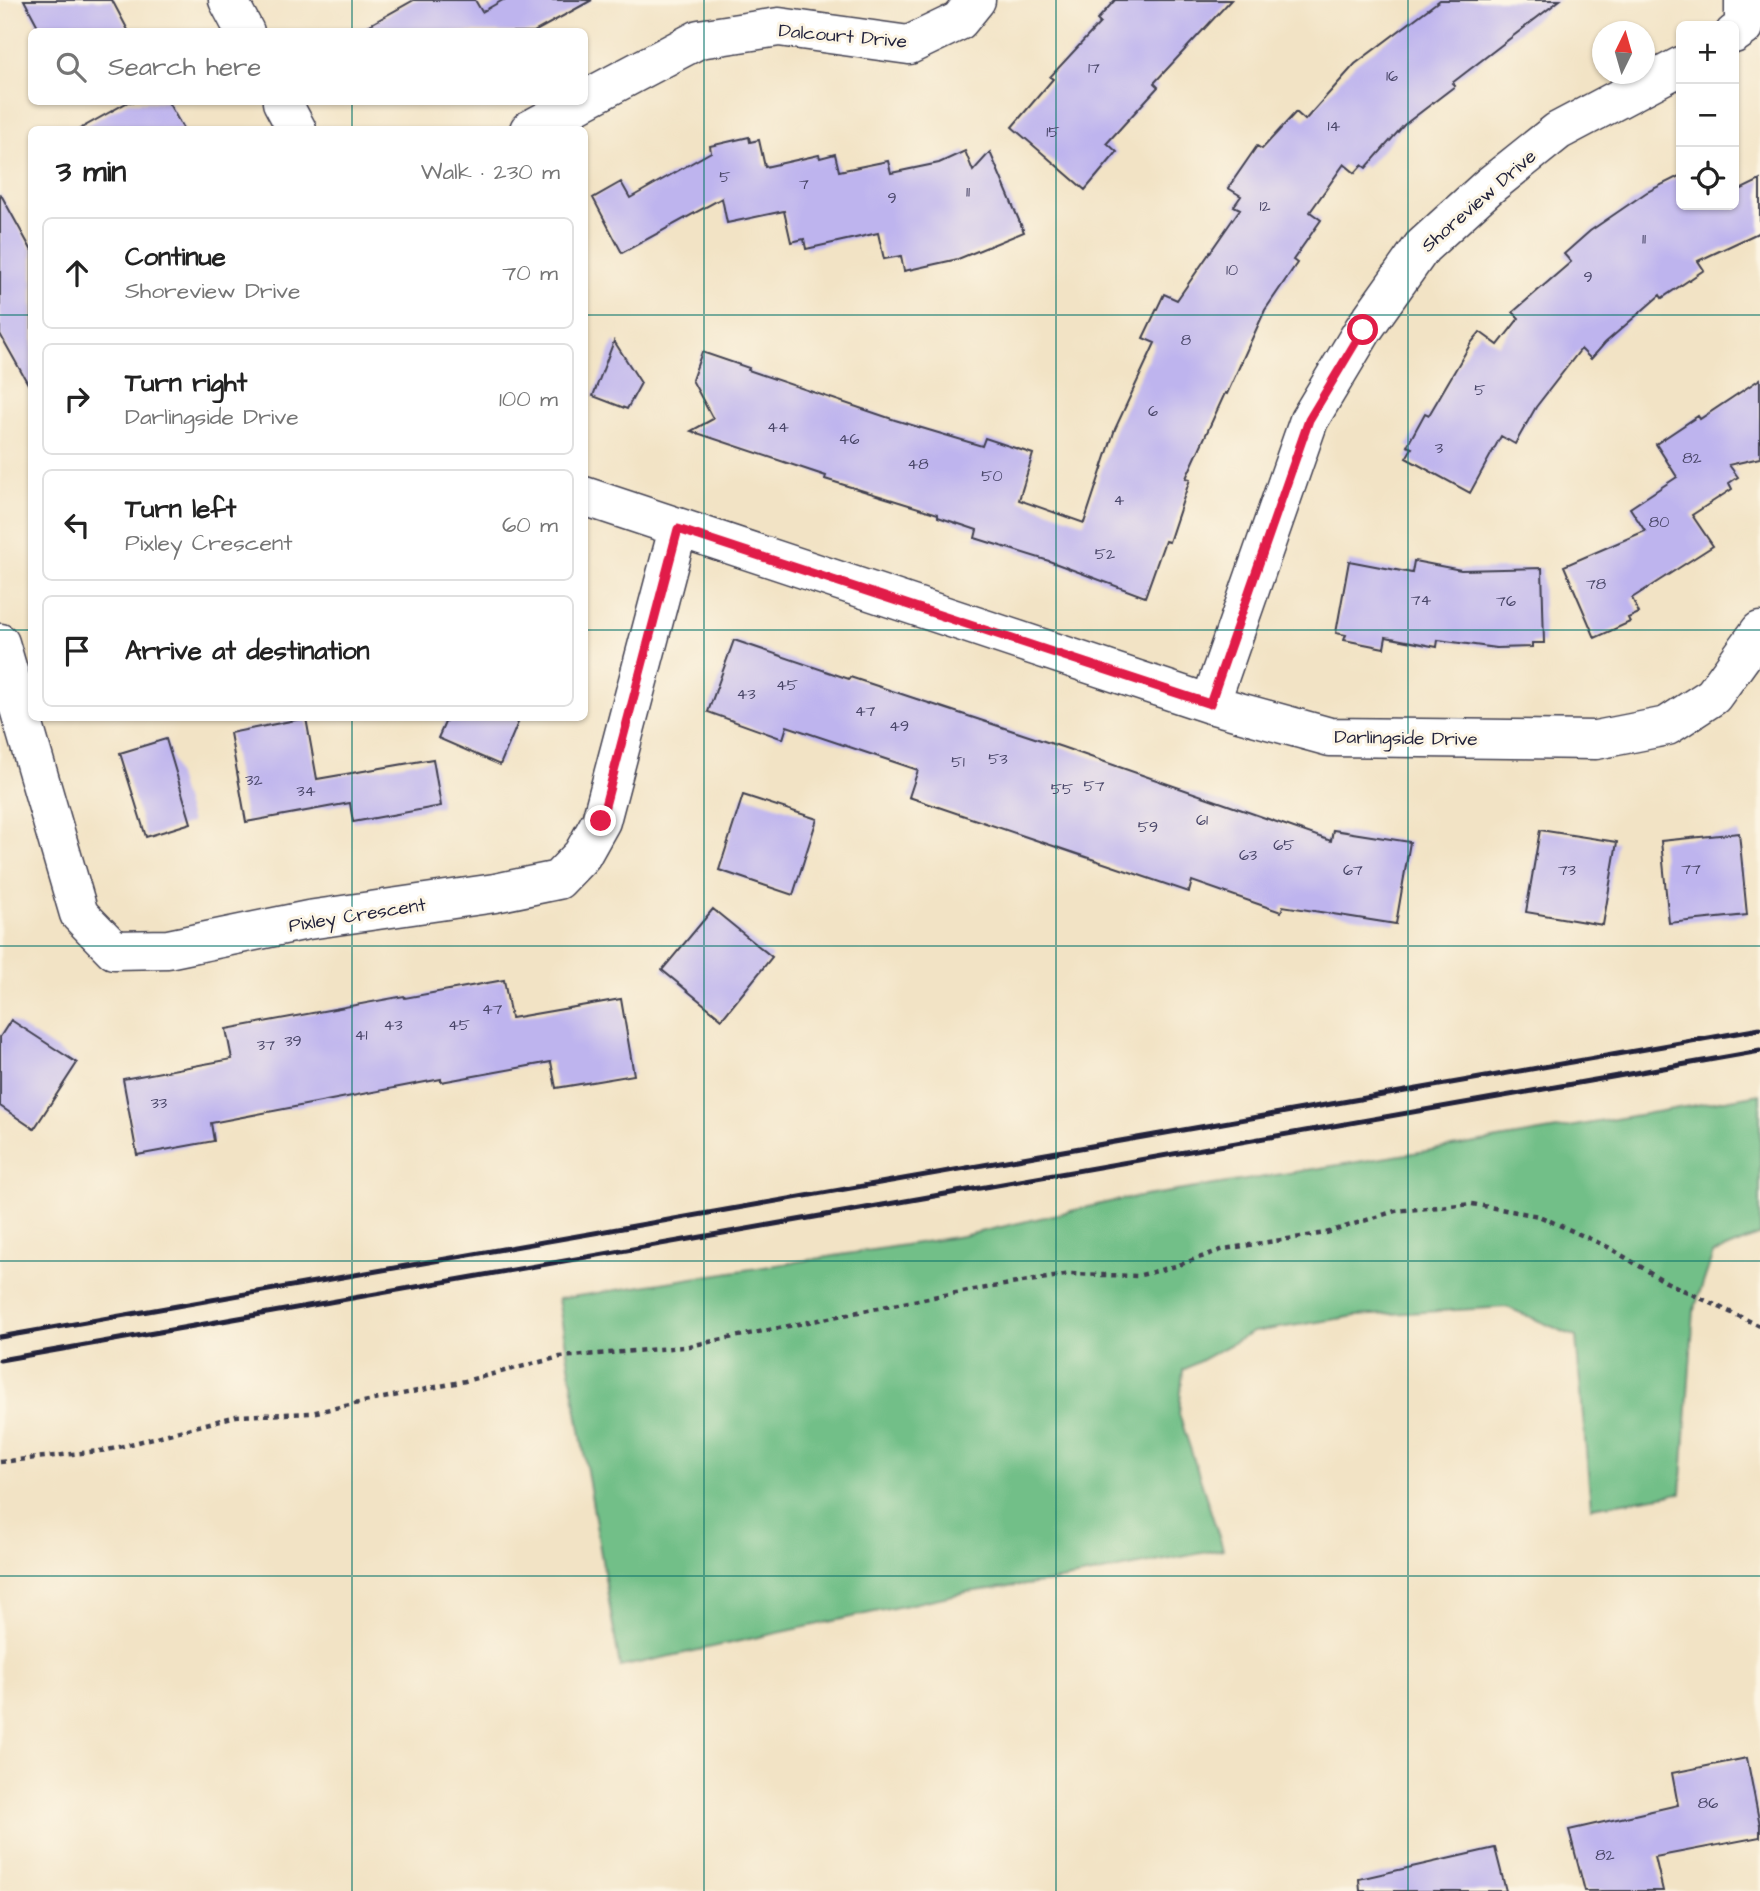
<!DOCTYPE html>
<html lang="en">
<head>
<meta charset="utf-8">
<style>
	:root { --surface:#fff; --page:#f2f2f2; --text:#222; --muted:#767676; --line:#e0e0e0 }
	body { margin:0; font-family:"Architects Daughter",sans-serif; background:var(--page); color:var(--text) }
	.controls { position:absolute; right:21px; top:21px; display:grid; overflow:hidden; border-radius:10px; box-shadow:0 2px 5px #0004 }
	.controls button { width:63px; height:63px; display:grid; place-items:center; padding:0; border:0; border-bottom:2px solid var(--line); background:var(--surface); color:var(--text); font:35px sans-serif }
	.compass { position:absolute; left:1592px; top:21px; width:63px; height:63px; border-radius:50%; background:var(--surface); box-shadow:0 2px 5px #0004; rotate:5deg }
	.stop { position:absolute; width:21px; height:21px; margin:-16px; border:5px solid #e11d48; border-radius:50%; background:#fff }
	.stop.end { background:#e11d48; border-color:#fff; box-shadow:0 2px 7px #0008 }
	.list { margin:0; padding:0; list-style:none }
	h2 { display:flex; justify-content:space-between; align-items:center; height:91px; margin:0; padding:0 28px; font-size:30px }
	h2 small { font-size:23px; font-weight:400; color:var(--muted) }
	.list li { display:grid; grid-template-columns:46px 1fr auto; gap:21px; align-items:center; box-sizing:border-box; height:112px; margin:0 14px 14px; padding:0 14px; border:2px solid var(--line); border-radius:10px }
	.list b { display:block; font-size:26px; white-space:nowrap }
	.list p { margin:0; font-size:23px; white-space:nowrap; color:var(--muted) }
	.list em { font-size:23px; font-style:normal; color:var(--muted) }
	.icon { flex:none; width:38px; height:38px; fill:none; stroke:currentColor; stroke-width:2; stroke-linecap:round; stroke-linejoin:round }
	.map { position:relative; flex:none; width:1760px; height:1891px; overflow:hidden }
	.search { position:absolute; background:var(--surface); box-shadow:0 2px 5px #0004; left:28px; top:28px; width:560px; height:77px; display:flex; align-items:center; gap:18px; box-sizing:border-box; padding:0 24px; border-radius:10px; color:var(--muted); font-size:26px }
	.panel { position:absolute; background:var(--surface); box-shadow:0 2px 5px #0004; left:28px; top:126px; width:560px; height:595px; border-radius:10px }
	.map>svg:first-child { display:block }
	.forest { fill:#72bf88; stroke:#4a7062; stroke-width:2 }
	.building { fill:#beb4ee }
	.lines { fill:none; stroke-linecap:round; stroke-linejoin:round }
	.minor-casing { stroke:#413f50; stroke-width:41 }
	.path { stroke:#413f50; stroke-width:4.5; stroke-dasharray:5 5; stroke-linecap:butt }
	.minor { stroke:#fff; stroke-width:38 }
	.rail { stroke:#22223b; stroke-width:5 }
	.route { stroke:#e11d48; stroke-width:9 }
	.grid { fill:none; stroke:#0f766e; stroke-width:2; stroke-opacity:0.55 }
	.labels { text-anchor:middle; stroke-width:6; stroke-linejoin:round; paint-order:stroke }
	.number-label { font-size:16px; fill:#494668 }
	.street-label { font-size:19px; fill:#22223b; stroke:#fcf5e5 }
</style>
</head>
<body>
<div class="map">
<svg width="1760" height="1891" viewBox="0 0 1760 1891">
	<rect width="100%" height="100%" fill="#fcf5e5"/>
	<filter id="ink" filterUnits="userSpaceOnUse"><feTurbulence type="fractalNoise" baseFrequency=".0143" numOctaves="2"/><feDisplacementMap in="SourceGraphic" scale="14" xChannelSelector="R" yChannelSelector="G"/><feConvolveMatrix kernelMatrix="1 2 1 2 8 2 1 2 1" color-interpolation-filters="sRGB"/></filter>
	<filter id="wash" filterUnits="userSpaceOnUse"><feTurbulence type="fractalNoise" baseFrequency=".00686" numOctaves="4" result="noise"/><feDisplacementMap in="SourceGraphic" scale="28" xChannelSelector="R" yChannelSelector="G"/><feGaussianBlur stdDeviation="1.57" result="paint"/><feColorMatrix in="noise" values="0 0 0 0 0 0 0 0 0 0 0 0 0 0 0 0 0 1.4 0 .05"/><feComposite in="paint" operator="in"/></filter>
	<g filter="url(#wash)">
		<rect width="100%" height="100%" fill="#f2e3c5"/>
		<!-- forest -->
		<path class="forest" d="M 1760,1094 L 1760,1235 L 1713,1254 L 1694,1310 L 1681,1493 L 1591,1507 L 1576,1337 L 1507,1307 L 1356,1316 L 1253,1332 L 1183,1370 L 1179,1414 L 1223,1549 L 1050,1582 L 967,1592 L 620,1667 L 558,1299 L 962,1236 L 1114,1201 L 1470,1144 Z"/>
		<g id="blocks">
			<!-- building -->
			<path class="building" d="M 24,0 L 112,0 L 129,32 L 41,32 Z
				M 414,0 L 475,0 L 482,12 L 503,0 L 592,0 L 534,32 L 357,32 Z
				M 1115,0 L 1231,0 L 1154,83 L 1158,87 L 1107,143 L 1117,152 L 1085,190 L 1012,127 L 1053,79 L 1050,77 L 1100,23 L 1097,20 Z
				M 1440,0 L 1560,0 L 1452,83 L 1455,86 L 1404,125 L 1366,168 L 1362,165 L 1355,173 L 1344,164 L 1310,212 L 1321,220 L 1293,260 L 1297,263 L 1265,310 L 1227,394 L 1225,393 L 1186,478 L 1190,479 L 1169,542 L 1165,541 L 1145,597 L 1049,561 L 975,538 L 977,530 L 938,517 L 938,514 L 825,479 L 826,476 L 691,431 L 713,419 L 692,380 L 702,352 L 749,368 L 748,370 L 895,420 L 982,446 L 985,438 L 1033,454 L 1019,500 L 1084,523 L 1115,429 L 1155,343 L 1143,338 L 1164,294 L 1177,300 L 1240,209 L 1234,206 L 1241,196 L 1228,188 L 1257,146 L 1262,149 L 1296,112 L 1305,120 L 1355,64 Z
				M 128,102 L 168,102 L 184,130 L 78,130 Z
				M 749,137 L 750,142 L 759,140 L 765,167 L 819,155 L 820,158 L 835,154 L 839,171 L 888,161 L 891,173 L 939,163 L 965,151 L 973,171 L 990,152 L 1024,232 L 958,259 L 904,271 L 901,256 L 884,259 L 878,233 L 806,249 L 804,239 L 791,242 L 784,211 L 727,223 L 722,198 L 622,253 L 593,198 L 621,182 L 630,198 L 711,152 L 710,146 Z
				M 1681,175 L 1681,205 L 1734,205 L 1734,177 L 1740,190 L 1760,180 L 1760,232 L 1698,261 L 1704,270 L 1662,298 L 1660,295 L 1605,343 L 1591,359 L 1581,349 L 1536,407 L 1515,444 L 1501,436 L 1470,493 L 1406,458 L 1412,448 L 1407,446 L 1425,413 L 1429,415 L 1471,343 L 1480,332 L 1498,345 L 1519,318 L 1513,312 L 1571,262 L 1564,254 L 1590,231 L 1647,192 Z
				M 0,193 L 32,251 L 32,391 L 0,334 Z
				M 614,341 L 641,383 L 627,409 L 593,396 Z
				M 1760,379 L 1760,458 L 1729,465 L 1738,477 L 1729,483 L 1732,489 L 1692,515 L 1713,546 L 1632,598 L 1639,613 L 1628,618 L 1630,622 L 1595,638 L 1564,566 L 1645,531 L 1630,508 L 1677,477 L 1656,444 L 1698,416 L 1700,419 Z
				M 1349,561 L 1412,573 L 1414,561 L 1461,570 L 1542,568 L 1544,643 L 1532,643 L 1532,647 L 1496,648 L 1438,640 L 1437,647 L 1386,637 L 1384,648 L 1344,640 L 1346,635 L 1336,633 Z
				M 734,640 L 849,679 L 850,677 L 1062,747 L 1331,841 L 1333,830 L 1410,842 L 1396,924 L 1283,906 L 1281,912 L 1192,881 L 1189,892 L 909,797 L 918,770 L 787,726 L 783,739 L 708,712 Z
				M 306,718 L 317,779 L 433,759 L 441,806 L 353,822 L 350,803 L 246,822 L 230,733 Z
				M 447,718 L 520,718 L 500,765 L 438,738 Z
				M 166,739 L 191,823 L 146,837 L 120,753 Z
				M 743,795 L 817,819 L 793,895 L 719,870 Z
				M 1540,830 L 1617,842 L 1603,925 L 1526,912 Z
				M 1739,833 L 1747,915 L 1669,923 L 1661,841 Z
				M 713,909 L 772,957 L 722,1019 L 662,970 Z
				M 504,980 L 511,1018 L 621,999 L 634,1075 L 556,1088 L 551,1062 L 441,1082 L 441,1079 L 211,1123 L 214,1141 L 137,1155 L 123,1079 L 232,1059 L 226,1029 L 404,996 L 405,998 Z
				M 11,1020 L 77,1063 L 34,1129 L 0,1106 L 0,1037 Z
				M 1747,1758 L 1760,1825 L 1760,1837 L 1655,1857 L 1663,1891 L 1585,1891 L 1569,1830 L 1678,1805 L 1672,1773 Z
				M 1495,1848 L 1506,1891 L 1360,1891 L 1359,1879 Z"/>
		</g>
	</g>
	<g filter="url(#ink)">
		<use href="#blocks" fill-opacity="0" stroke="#413f50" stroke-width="2"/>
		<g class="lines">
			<!-- minor casing -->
			<g class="minor-casing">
				<path id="minor" d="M 228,0 L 245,32
					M 1734,34 L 1744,27 L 1744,0
					M 584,100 L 699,39 L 779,27 L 909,45 L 959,21 L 976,0
					M 282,102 L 297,130
					M 529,130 L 581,102
					M 584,496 L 1210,704 L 1330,737 L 1596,740 L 1667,726 L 1713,696 L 1760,631
					M 0,643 L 79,914 L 114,950 L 168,949 L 308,920 L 495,893 L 558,880 L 582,855 L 601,821 L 678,529
					M 1210,704 L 1309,420 L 1363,330 L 1422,247 L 1488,187 L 1558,131 L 1681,66"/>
			</g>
			<!-- path -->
			<path class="path" d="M 0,1462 L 108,1450 L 236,1416 L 311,1413 L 465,1381 L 560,1357 L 684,1347 L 938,1296 L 1071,1274 L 1137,1276 L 1176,1266 L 1224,1249 L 1326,1233 L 1395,1211 L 1472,1204 L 1539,1216 L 1608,1247 L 1666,1282 L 1760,1326"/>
			<!-- minor -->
			<use href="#minor" class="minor"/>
			<!-- rail -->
			<path class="rail" d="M 0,1337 L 1760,1029
				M 0,1360 L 1760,1051"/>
		</g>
	</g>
	<g class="lines" filter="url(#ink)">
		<!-- route -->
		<path class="route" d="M 601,821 L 678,529 L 1210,704 L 1309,420 L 1363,330"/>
	</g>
	<!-- grid -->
	<path class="grid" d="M 352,0 L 352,32M 704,0 L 704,1891M 1056,0 L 1056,1891M 1408,0 L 1408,1891M 352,102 L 352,130M 0,315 L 32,315M 584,315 L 1760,315M 0,630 L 32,630M 584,630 L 1760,630M 352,718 L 352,1891M 0,946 L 1760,946M 0,1261 L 1760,1261M 0,1576 L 1760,1576"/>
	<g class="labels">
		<!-- number labels -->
		<g class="number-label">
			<text x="1094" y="73">17</text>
			<text x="1392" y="81">16</text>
			<text x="1334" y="131">14</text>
			<text x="1053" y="137">15</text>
			<text x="725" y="182">5</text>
			<text x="804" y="189">7</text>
			<text x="968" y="197">11</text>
			<text x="892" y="203">9</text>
			<text x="1265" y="211">12</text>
			<text x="1644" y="244">11</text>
			<text x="1232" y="275">10</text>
			<text x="1588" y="282">9</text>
			<text x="1186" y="345">8</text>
			<text x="1480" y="395">5</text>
			<text x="1153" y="416">6</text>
			<text x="778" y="432">44</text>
			<text x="849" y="444">46</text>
			<text x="1439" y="453">3</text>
			<text x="1692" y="463">82</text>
			<text x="918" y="469">48</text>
			<text x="992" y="481">50</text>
			<text x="1119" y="505">4</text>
			<text x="1659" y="527">80</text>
			<text x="1105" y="559">52</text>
			<text x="1596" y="589">78</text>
			<text x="1421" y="605">74</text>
			<text x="1506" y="606">76</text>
			<text x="787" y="690">45</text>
			<text x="746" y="699">43</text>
			<text x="865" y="716">47</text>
			<text x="899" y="731">49</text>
			<text x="998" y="764">53</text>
			<text x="958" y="767">51</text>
			<text x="254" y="785">32</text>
			<text x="1094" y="791">57</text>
			<text x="1062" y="794">55</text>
			<text x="306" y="796">34</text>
			<text x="1202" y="825">61</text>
			<text x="1148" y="832">59</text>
			<text x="1284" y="850">65</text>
			<text x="1248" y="860">63</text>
			<text x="1691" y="874">77</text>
			<text x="1353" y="875">67</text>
			<text x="1567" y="875">73</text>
			<text x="492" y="1014">47</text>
			<text x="393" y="1030">43</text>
			<text x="459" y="1030">45</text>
			<text x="361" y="1040">41</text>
			<text x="293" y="1046">39</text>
			<text x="266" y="1050">37</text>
			<text x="159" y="1108">33</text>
			<text x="1708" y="1808">86</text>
			<text x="1605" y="1860">82</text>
		</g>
		<!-- street labels -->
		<g class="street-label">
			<text transform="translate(843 35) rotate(5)" y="7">Dalcourt Drive</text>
			<text transform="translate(1478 200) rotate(-41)" y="7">Shoreview Drive</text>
			<text transform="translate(1406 737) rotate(1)" y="7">Darlingside Drive</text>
			<text transform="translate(357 914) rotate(-9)" y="7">Pixley Crescent</text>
		</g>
	</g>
</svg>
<div class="controls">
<button>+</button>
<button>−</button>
<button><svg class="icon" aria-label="locate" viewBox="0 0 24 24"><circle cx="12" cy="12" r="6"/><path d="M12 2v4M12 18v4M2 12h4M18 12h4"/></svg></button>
</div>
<svg class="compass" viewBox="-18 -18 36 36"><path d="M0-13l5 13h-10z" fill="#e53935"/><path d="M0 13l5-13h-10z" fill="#767676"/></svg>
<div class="stop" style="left:1363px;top:330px"></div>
<div class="stop end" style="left:601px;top:821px"></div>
<div class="search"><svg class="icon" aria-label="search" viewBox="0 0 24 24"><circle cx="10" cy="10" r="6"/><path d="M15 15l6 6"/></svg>Search here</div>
<section class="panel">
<h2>3 min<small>Walk · 230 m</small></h2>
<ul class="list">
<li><svg class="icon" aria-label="ahead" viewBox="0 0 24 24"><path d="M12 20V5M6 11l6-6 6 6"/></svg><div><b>Continue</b><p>Shoreview Drive</p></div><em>70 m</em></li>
<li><svg class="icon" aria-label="right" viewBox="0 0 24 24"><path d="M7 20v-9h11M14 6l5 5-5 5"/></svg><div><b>Turn right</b><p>Darlingside Drive</p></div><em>100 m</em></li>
<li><svg class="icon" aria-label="left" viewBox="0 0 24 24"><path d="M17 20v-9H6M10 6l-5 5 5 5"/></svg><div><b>Turn left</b><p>Pixley Crescent</p></div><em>60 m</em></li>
<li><svg class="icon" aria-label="arrive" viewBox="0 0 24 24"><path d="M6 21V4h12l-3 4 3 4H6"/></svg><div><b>Arrive at destination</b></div></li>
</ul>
</section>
</div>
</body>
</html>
